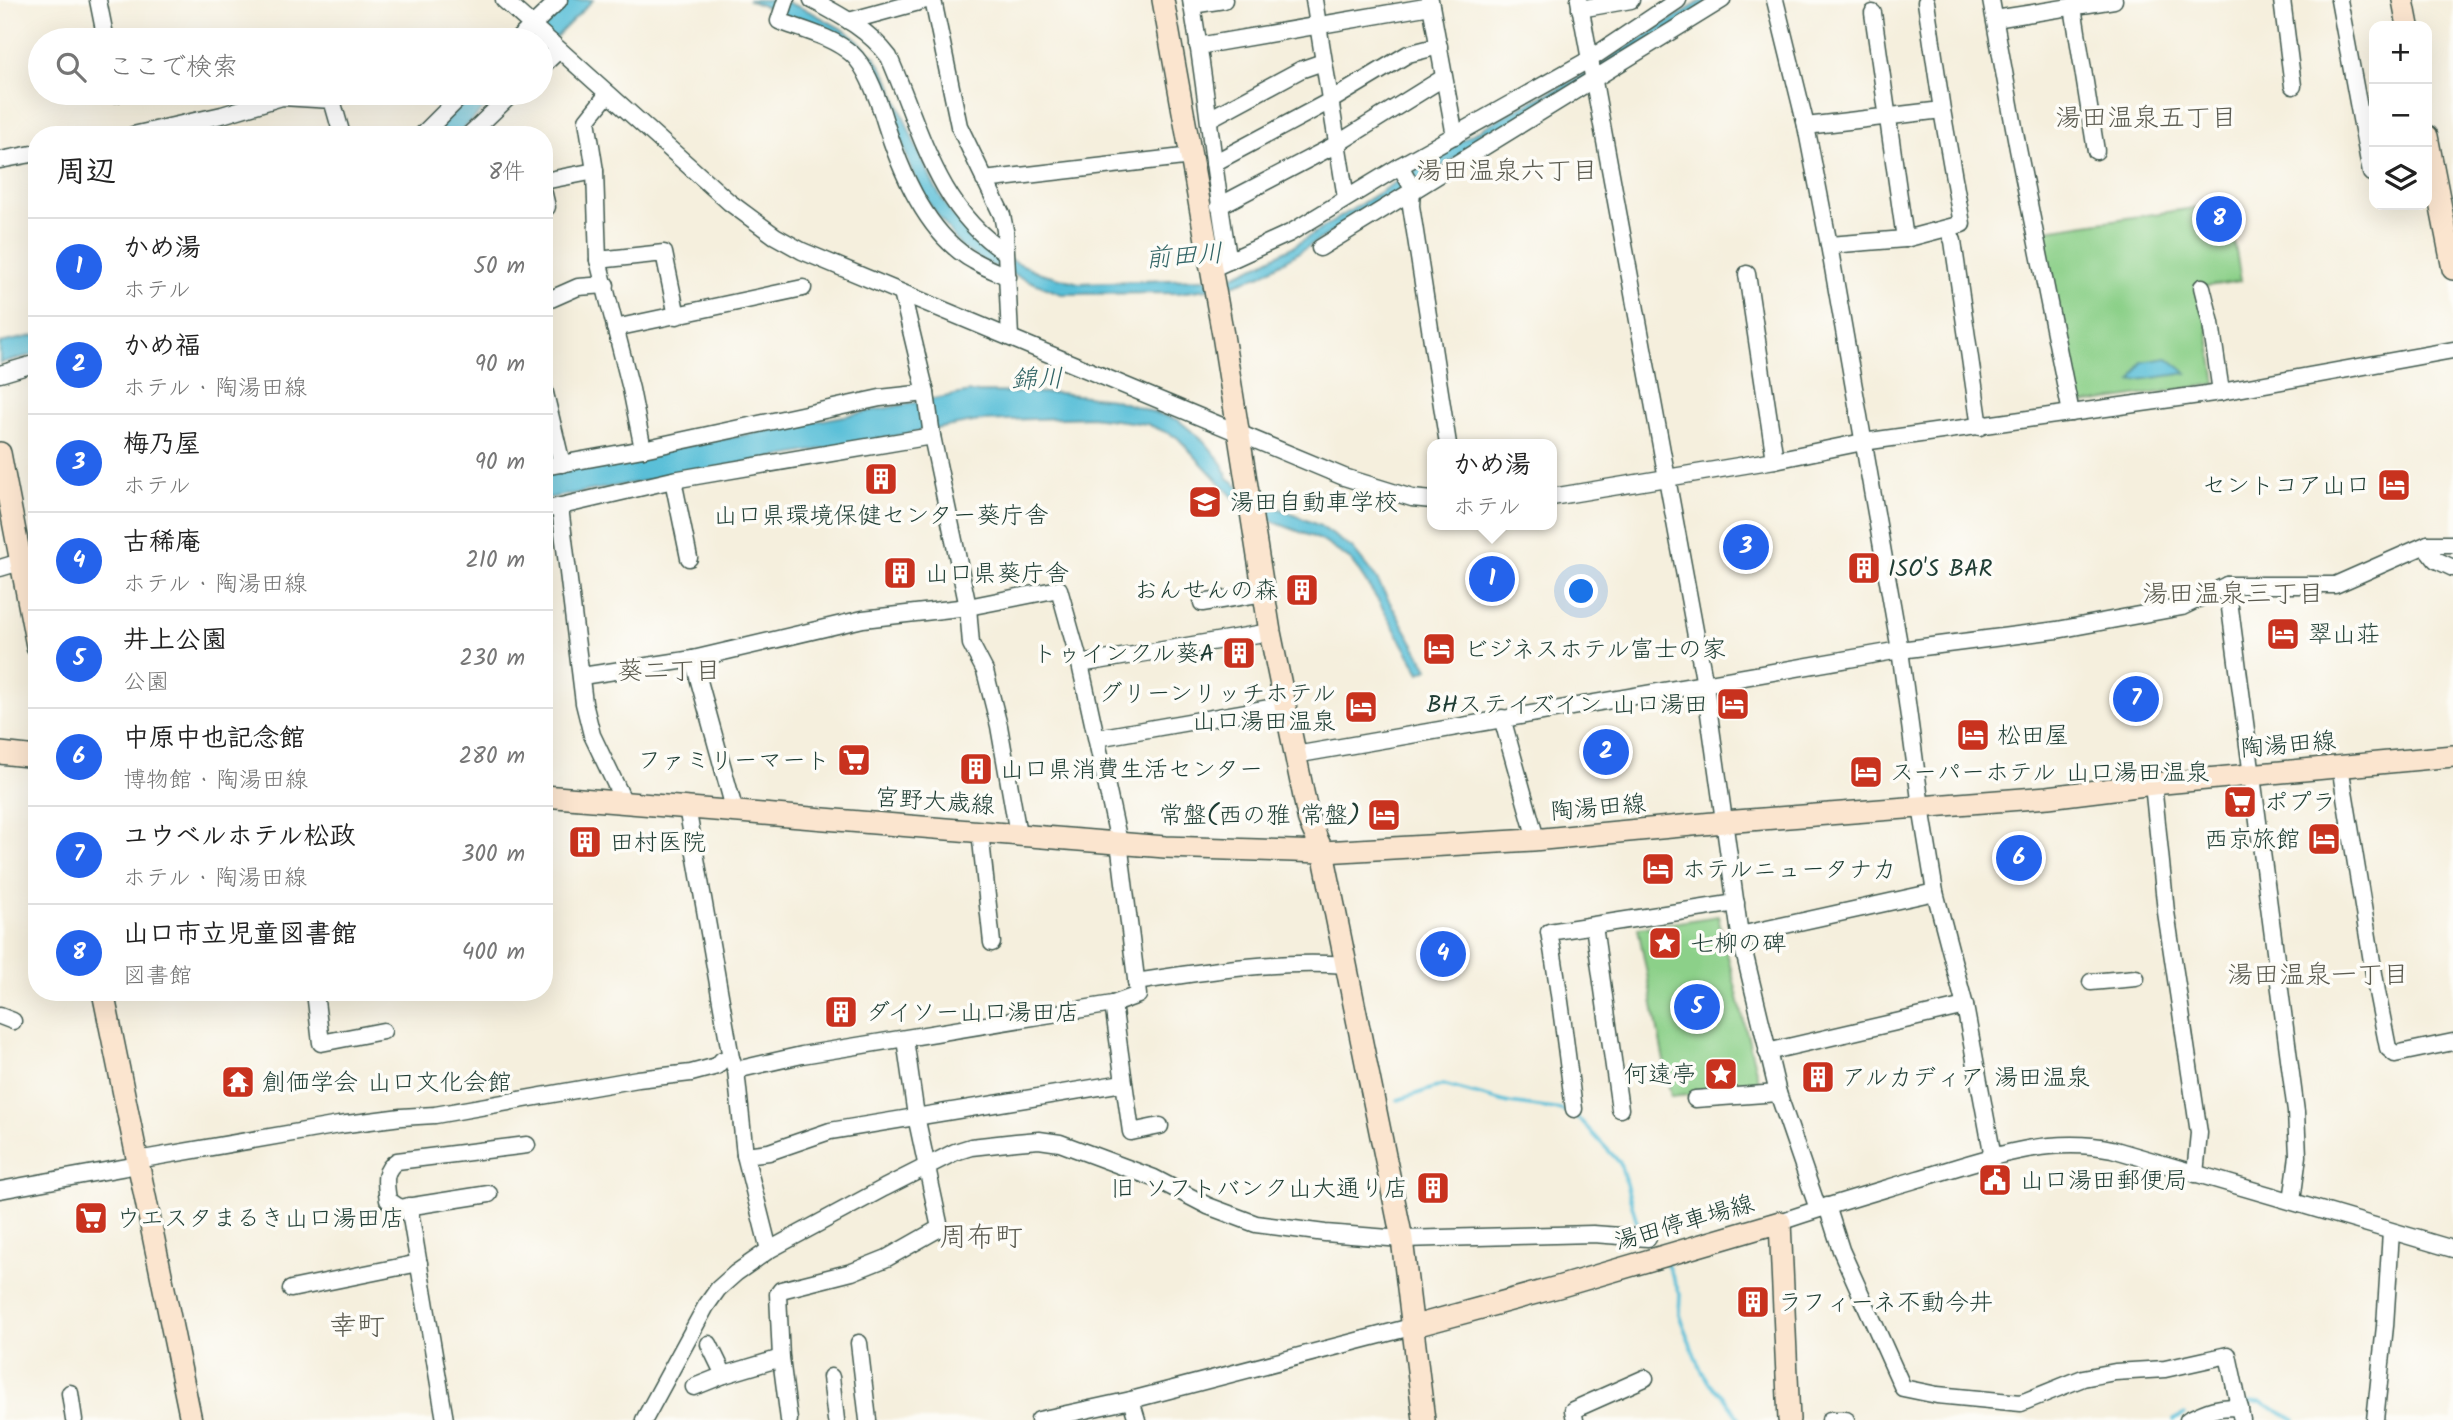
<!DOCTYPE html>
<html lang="ja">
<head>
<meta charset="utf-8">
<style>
  body { margin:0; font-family:Kalam,"Klee One",sans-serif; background:#f2f2f2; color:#222 }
  .controls { position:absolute; right:21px; top:21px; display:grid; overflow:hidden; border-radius:14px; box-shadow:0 7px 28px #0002 }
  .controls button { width:63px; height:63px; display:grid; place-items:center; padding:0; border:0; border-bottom:2px solid #e0e0e0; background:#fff; color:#222; font:35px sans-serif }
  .you { position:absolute; left:1582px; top:592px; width:24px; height:24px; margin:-18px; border:5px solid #fff; border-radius:50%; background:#1a73e8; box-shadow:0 0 0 10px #1a73e833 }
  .badge { display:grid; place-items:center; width:46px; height:46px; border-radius:50%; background:#2563eb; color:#fff; font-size:23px; font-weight:700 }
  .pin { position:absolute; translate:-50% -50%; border:4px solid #fff; box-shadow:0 2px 7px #0006 }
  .popup { position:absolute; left:1427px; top:439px; width:130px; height:91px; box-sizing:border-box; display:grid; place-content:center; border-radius:14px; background:#fff; filter:drop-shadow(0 2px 5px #0005); font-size:23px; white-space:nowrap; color:#767676 }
  .popup b { font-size:26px; color:#222 }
  .popup::after { content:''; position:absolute; left:50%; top:100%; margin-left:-14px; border:14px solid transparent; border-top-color:#fff }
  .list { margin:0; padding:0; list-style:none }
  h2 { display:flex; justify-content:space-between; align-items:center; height:91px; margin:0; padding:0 28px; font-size:30px }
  h2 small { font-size:23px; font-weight:400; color:#767676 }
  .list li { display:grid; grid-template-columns:46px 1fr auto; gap:21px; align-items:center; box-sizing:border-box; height:98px; padding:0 28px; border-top:2px solid #e0e0e0 }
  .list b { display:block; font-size:26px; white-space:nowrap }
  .list p { margin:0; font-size:23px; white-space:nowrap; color:#767676 }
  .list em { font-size:23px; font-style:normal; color:#767676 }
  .icon { flex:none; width:38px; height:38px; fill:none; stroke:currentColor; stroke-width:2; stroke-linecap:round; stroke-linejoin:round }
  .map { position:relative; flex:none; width:2453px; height:1420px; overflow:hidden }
  .search { position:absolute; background:#fff; box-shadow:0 7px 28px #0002; left:28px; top:28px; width:525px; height:77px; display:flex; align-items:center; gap:18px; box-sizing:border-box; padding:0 24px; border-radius:38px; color:#767676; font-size:26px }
  .panel { position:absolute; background:#fff; box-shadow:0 7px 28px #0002; left:28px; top:126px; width:525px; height:875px; border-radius:28px }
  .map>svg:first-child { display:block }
  .green { fill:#8cd089; stroke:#56865e; stroke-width:2 }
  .water { fill:#5abfd8; stroke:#3c7e86; stroke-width:2 }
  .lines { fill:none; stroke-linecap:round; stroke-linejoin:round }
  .stream { stroke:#5abfd8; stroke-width:3.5 }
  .street-casing { stroke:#3f584d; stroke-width:19 }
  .secondary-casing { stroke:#3f584d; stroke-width:24 }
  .street { stroke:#fff; stroke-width:16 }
  .secondary { stroke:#fbe5cf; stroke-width:21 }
  .labels { text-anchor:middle; stroke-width:7; stroke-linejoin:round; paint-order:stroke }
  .poi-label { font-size:24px; fill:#1f3d34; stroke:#fdfcf7; text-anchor:start }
  .street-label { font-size:24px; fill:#1f3d34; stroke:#fdfcf7 }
  .neighbourhood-label { font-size:26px; fill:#5c5c51; stroke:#fdfcf7 }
  .water-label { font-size:26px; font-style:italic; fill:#316465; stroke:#fdfcf7 }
  .quarter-label { font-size:28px; fill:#5c5c51; stroke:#fdfcf7 }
</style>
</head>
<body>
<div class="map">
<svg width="2453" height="1420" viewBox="0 0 2453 1420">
  <rect width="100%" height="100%" fill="#fdfcf7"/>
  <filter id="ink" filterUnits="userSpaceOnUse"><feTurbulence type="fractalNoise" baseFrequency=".0143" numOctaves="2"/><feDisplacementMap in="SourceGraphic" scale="14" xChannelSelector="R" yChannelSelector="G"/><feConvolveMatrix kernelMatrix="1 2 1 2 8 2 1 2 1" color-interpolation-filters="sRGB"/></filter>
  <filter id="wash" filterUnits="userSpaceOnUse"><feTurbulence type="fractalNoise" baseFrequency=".00686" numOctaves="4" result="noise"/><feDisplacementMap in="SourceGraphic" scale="28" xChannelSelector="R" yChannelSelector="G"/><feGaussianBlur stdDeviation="1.57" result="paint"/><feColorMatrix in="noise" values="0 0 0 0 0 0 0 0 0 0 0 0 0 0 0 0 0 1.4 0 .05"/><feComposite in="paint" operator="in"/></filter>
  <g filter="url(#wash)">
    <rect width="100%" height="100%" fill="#f5efdd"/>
    <!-- green -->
    <g class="green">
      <polygon points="2228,203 2241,281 2202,287 2216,384 2074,405 2039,231"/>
      <polygon points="1718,916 1760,1087 1671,1097 1638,928"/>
    </g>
    <!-- water -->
    <g class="water">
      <polygon points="566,0 593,0 541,52 541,40 526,40"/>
      <polygon points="748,0 781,0 811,12 851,34 875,57 889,80 914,142 935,187 951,214 986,249 1041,273 1079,283 1229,278 1262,263 1294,246 1467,137 1520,107 1573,81 1703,0 1717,0 1261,275 1229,286 1178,293 1061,294 988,264 962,248 926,199 911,169 896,126 859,54 776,11"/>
      <polygon points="473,93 500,93 457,135 431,135"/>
      <polygon points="37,335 37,354 0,363 0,343"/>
      <polygon points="2168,358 2187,373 2132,381 2142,362"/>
      <polygon points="970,392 1059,393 1112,399 1178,420 1205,442 1223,464 1228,478 1259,500 1320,526 1353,549 1376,578 1428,669 1420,673 1379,602 1352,561 1321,540 1266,519 1246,508 1234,498 1177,437 1147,424 1091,417 979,421 544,499 544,473"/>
    </g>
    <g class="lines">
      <!-- stream -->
      <g class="stream">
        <polyline points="1398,1100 1443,1085 1509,1103 1561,1110 1581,1121 1620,1163 1639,1229"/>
        <polyline points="1666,1262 1680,1294 1679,1315 1699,1366 1708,1382 1722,1395 1740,1420"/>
        <polyline points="2242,1403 2261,1402 2295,1420"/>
        <polyline points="2174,1420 2185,1414"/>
      </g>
    </g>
  </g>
  <g filter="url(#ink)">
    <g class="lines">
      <defs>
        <g id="street">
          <polyline points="98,0 106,40"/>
          <polyline points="504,0 729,202 775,236 802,251 1344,477 1412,498 1432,500"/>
          <path d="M786 0 779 21C803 30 833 37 852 54 868 68 880 105 886 125 901 172 928 236 974 261 984 267 997 272 1008 277"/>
          <path d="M812 0C842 16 869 30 889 57 920 127 937 209 1005 252"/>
          <polyline points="933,0 959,126 1002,215 1005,230 1010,337"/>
          <path d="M1191 0C1207 87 1213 175 1229 261"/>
          <polyline points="1314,0 1346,198"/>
          <polyline points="1430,0 1455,136"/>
          <polyline points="1579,0 1705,685 1740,935 1778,1093 1818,1209"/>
          <polyline points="1775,0 1806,126 1829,245 1900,650 1921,807 1935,892 1965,1006 1993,1157"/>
          <polyline points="1991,0 2018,149 2071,413"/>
          <polyline points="2282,0 2293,86"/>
          <polyline points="2339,0 2371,173"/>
          <polyline points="1192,5 1224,0"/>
          <polyline points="2073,7 2096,151"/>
          <polyline points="1580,9 1631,0"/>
          <polyline points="1873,13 1905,239"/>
          <polyline points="1995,19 2114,0"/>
          <polyline points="849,21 926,0"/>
          <polyline points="517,40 559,0"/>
          <polyline points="1198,46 1431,6"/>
          <polyline points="541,67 559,50"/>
          <polyline points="116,93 116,94"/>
          <polyline points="607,95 587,120 595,171 598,260 631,389 643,449"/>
          <polyline points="1209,119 1300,70 1323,62"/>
          <polyline points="1806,126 1942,110"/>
          <polyline points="133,135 222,115 282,97 332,100 342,135"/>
          <polyline points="422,135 464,93"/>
          <polyline points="469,135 513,93"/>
          <polyline points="0,160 37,153"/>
          <polyline points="1214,163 1330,101 1408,54 1439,46"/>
          <polyline points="1400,166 1412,187 1411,206 1448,444"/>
          <polyline points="984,180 1192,156"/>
          <polyline points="544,181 595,171"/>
          <polyline points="544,194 547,207"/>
          <polyline points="1219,206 1337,144 1443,78"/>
          <polyline points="1948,229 1953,241 1980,427"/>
          <polyline points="1829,245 1905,239 1962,224 1942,110 1926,2"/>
          <polyline points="1320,248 1722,0"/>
          <polyline points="598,260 664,253 677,316"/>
          <polyline points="1211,269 1290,233 1400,166 1590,59 1678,0"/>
          <polyline points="1747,274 1775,460"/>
          <polyline points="2202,287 2211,323 2221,392"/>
          <polyline points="902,293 926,393 932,436 968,607 971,644 985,671 999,726 1018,834"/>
          <polyline points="544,302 578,287 606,285"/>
          <polyline points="615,328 803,288"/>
          <polyline points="0,374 37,363"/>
          <polyline points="544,389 562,464"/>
          <polyline points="544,467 643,449 880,398 926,393"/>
          <polyline points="673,480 689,558"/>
          <polyline points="1552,497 1775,460 1863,442 2221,392 2453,350"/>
          <polyline points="560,507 584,703 592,735 624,802"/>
          <polyline points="544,510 673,480 932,436"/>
          <polyline points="2428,544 2428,550 2436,560 2453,568"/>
          <polyline points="0,568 37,557"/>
          <polyline points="2227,585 2296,1112 2298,1156 2292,1201"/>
          <polyline points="1202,603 1264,593"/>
          <polyline points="693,659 735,812"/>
          <polyline points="582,676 693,659 863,619 968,607 1059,589 1080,664"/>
          <polyline points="1502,718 1536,839"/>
          <polyline points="1097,738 1286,705"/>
          <polyline points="1295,755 1900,650 2057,630 2182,607 2227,585 2335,585 2428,544 2453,544"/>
          <polyline points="2340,766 2377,992 2388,1048 2395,1054 2453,1042"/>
          <polyline points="2153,784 2166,912 2199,1133 2195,1174"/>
          <polyline points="687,807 731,1058 736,1070 745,1155 769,1250"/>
          <polyline points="980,831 992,943"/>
          <polyline points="1594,926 1620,1109"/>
          <polyline points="1740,935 1935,892"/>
          <path d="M1136 982C1206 971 1276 960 1347 965"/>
          <polyline points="2091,982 2136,978"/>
          <polyline points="315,992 321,1043 383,1031"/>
          <polyline points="1113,1004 1131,1132 1160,1126"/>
          <polyline points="0,1016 13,1021"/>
          <polyline points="1767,1052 1965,1006"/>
          <polyline points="736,1070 802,1055 1113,1004 1138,995 1119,842 1080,664 1270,632"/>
          <polyline points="1695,1099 1778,1093"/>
          <path d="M1574 1109C1566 1050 1560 990 1549 932L1736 903"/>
          <polyline points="745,1155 769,1152 830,1131 1123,1083"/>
          <polyline points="137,1160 339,1125 401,1117 435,1115 638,1079 691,1073 717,1066 722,1060 731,1058"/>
          <polyline points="0,1190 138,1165"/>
          <path d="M489 1194 400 1208 388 1200C386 1184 382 1171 397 1161L527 1145"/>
          <polyline points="409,1206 445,1420"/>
          <polyline points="1827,1206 1841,1250 1903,1388 1937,1395 2021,1403 2083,1378 2115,1372 2165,1369 2228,1355 2242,1420"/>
          <path d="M1780 1222C1826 1206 1872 1193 1918 1179 1982 1160 2045 1135 2112 1149L2453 1249"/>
          <polyline points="291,1289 419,1263"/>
          <polyline points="859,1343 868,1420"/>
          <polyline points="709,1344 724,1375"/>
          <polyline points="831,1377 836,1420"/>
          <polyline points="694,1387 724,1375 781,1358"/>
          <polyline points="70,1393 74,1420"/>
          <polyline points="1131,1400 1137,1420"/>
          <polyline points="644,1420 706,1306 718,1289 736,1273 769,1250 884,1188 955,1152 971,1147 1016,1142 1039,1140 1060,1143 1154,1178 1208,1206 1256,1224 1325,1233 1402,1239 1593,1234 1648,1238"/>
          <polyline points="789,1420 781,1358 778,1294 781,1290 852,1272 887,1258 940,1228 916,1116 905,1039"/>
          <polyline points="1039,1420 1131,1400 1411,1327"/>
          <polyline points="1575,1420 1573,1410 1645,1378"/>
          <polyline points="1830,1420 1846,1420"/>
          <path d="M2188 1420C2206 1411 2220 1405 2240 1408"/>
          <polyline points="2375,1420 2385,1326 2391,1232"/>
        </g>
        <g id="secondary">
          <polyline points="1163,0 1223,335 1270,632 1309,821 1323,852 1402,1239 1424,1420"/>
          <polyline points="2403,0 2408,26"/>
          <polyline points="2427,136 2453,269"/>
          <polyline points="0,453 37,646"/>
          <polyline points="0,753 37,757"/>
          <polyline points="544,796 1165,847 1323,852 1533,840 1724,822 2048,797 2153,784 2453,756"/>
          <polyline points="103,992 191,1420"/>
          <polyline points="1411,1327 1558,1287 1780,1222 1789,1420"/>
        </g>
      </defs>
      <!-- street casing -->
      <use href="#street" class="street-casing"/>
      <!-- secondary casing -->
      <use href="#secondary" class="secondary-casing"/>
      <!-- street -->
      <use href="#street" class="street"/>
      <!-- secondary -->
      <use href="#secondary" class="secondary"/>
    </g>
  </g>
  <!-- icons -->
  <defs>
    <symbol id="building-square" viewBox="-11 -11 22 22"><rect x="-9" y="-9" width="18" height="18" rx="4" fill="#c8321e" stroke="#fdfcf7"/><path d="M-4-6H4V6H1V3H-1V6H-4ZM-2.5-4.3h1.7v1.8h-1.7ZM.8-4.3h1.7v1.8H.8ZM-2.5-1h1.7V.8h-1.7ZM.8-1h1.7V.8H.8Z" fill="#fff"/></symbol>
    <symbol id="hotel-square" viewBox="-11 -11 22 22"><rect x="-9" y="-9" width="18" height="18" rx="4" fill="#c8321e" stroke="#fdfcf7"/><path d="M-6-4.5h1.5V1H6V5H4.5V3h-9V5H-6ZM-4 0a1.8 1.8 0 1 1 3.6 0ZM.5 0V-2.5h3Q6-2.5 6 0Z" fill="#fff"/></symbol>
    <symbol id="school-square" viewBox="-11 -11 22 22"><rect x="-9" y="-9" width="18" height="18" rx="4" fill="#c8321e" stroke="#fdfcf7"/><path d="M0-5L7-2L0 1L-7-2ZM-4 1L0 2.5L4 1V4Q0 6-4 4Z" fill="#fff"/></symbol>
    <symbol id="supermarket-square" viewBox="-11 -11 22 22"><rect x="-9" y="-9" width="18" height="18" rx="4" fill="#c8321e" stroke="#fdfcf7"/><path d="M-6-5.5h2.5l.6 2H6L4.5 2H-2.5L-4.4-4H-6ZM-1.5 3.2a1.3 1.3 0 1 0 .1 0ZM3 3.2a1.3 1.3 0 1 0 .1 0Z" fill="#fff"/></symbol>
    <symbol id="sight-square" viewBox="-11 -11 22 22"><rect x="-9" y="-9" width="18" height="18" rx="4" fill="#c8321e" stroke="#fdfcf7"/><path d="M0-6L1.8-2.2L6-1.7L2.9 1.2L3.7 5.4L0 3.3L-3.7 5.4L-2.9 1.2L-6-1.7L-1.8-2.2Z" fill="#fff"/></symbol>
    <symbol id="temple-square" viewBox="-11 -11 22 22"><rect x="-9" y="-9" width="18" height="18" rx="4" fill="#c8321e" stroke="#fdfcf7"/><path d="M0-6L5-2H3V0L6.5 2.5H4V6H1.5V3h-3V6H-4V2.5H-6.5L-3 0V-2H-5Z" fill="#fff"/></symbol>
    <symbol id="civic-square" viewBox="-11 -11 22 22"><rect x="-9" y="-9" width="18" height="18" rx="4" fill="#c8321e" stroke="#fdfcf7"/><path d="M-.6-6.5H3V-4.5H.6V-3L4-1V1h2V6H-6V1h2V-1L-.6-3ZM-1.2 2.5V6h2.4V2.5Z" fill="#fff"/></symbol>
  </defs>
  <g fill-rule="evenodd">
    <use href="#building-square" x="862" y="460" width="38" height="38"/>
    <use href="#hotel-square" x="2375" y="466" width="38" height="38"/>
    <use href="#school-square" x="1186" y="483" width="38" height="38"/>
    <use href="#building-square" x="1845" y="549" width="38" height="38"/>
    <use href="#building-square" x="881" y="554" width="38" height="38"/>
    <use href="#building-square" x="1283" y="571" width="38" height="38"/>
    <use href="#hotel-square" x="2264" y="615" width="38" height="38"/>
    <use href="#hotel-square" x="1420" y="630" width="38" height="38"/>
    <use href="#building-square" x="1220" y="634" width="38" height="38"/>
    <use href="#hotel-square" x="1714" y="685" width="38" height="38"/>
    <use href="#hotel-square" x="1342" y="688" width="38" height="38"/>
    <use href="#hotel-square" x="1954" y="716" width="38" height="38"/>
    <use href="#supermarket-square" x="835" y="741" width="38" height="38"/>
    <use href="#building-square" x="957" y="750" width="38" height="38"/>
    <use href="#hotel-square" x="1847" y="753" width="38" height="38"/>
    <use href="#supermarket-square" x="2221" y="783" width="38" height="38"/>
    <use href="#hotel-square" x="1365" y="796" width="38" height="38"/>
    <use href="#hotel-square" x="2305" y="820" width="38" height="38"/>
    <use href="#building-square" x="566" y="823" width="38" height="38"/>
    <use href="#hotel-square" x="1639" y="850" width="38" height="38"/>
    <use href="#sight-square" x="1646" y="924" width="38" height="38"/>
    <use href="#building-square" x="822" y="993" width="38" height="38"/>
    <use href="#sight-square" x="1702" y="1055" width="38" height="38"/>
    <use href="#building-square" x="1799" y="1058" width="38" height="38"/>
    <use href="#temple-square" x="219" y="1063" width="38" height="38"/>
    <use href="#civic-square" x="1976" y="1161" width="38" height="38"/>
    <use href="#building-square" x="1414" y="1169" width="38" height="38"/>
    <use href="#supermarket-square" x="72" y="1199" width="38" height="38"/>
    <use href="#building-square" x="1734" y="1283" width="38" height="38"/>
  </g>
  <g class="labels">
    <!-- poi labels -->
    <g class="poi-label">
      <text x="2370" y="493" text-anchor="end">セントコア山口</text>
      <text x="1230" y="510">湯田自動車学校</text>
      <text x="881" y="523" text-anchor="middle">山口県環境保健センター葵庁舎</text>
      <text x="1888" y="576">ISO'S BAR</text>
      <text x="925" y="581">山口県葵庁舎</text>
      <text x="1278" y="598" text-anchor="end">おんせんの森</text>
      <text x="2308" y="642">翠山荘</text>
      <text x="1464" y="657">ビジネスホテル富士の家</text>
      <text x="1214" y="661" text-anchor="end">トゥインクル葵A</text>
      <text x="1336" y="701" text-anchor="end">グリーンリッチホテル<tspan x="1336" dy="28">山口湯田温泉</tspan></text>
      <text x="1708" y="712" text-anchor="end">BHステイズイン 山口湯田</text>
      <text x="1997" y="743">松田屋</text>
      <text x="830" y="768" text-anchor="end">ファミリーマート</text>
      <text x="1000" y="777">山口県消費生活センター</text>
      <text x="1890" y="780">スーパーホテル 山口湯田温泉</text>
      <text x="2264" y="810">ポプラ</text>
      <text x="1360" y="823" text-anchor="end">常盤(西の雅 常盤)</text>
      <text x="2300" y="847" text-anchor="end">西京旅館</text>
      <text x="610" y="850">田村医院</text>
      <text x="1682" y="877">ホテルニュータナカ</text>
      <text x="1690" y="951">七柳の碑</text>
      <text x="866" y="1020">ダイソー山口湯田店</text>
      <text x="1696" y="1082" text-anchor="end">何遠亭</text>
      <text x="1842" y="1085">アルカディア 湯田温泉</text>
      <text x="262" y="1090">創価学会 山口文化会館</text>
      <text x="2020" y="1188">山口湯田郵便局</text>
      <text x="1408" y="1196" text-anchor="end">旧 ソフトバンク山大通り店</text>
      <text x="116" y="1226">ウエスタまるき山口湯田店</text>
      <text x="1778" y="1310">ラフィーネ不動今井</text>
    </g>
    <!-- street labels -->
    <g class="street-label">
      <text transform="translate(2288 744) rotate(-5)" y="8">陶湯田線</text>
      <text transform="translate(935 801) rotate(4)" y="8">宮野大歳線</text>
      <text transform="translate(1598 807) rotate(-5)" y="8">陶湯田線</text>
      <text transform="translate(1684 1222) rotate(-16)" y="8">湯田停車場線</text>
    </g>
    <!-- neighbourhood labels -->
    <g class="neighbourhood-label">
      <text x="2146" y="126">湯田温泉五丁目</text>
      <text x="1507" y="179">湯田温泉六丁目</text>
      <text x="2233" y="602">湯田温泉三丁目</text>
      <text x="669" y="679">葵二丁目</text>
      <text x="2318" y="983">湯田温泉一丁目</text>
    </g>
    <!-- water labels -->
    <g class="water-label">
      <text transform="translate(1184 255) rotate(-4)" y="9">前田川</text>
      <text transform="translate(1037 378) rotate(-1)" y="9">錦川</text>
    </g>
    <!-- quarter labels -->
    <g class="quarter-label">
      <text x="981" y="1246">周布町</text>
      <text x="357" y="1335">幸町</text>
    </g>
  </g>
</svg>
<div class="controls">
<button>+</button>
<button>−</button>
<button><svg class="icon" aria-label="layers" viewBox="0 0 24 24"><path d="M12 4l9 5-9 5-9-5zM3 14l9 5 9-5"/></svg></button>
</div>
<div class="you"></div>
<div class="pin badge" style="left:1492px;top:579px">1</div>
<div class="popup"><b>かめ湯</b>ホテル</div>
<div class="pin badge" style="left:1606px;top:752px">2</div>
<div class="pin badge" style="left:1746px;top:547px">3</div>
<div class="pin badge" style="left:1443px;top:954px">4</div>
<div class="pin badge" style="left:1697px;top:1007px">5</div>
<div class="pin badge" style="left:2019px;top:858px">6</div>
<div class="pin badge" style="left:2136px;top:699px">7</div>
<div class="pin badge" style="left:2219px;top:219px">8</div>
<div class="search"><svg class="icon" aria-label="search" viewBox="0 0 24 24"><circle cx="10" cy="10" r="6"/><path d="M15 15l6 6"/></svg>ここで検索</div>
<section class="panel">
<h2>周辺<small>8件</small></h2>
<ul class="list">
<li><span class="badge">1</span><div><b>かめ湯</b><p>ホテル</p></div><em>50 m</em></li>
<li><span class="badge">2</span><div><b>かめ福</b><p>ホテル · 陶湯田線</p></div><em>90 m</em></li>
<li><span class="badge">3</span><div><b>梅乃屋</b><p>ホテル</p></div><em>90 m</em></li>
<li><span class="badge">4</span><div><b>古稀庵</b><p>ホテル · 陶湯田線</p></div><em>210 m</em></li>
<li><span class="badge">5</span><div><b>井上公園</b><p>公園</p></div><em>230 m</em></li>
<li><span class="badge">6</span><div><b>中原中也記念館</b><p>博物館 · 陶湯田線</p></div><em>280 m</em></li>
<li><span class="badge">7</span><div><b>ユウベルホテル松政</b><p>ホテル · 陶湯田線</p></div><em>300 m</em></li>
<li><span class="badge">8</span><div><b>山口市立児童図書館</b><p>図書館</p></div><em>400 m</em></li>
</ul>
</section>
</div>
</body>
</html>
